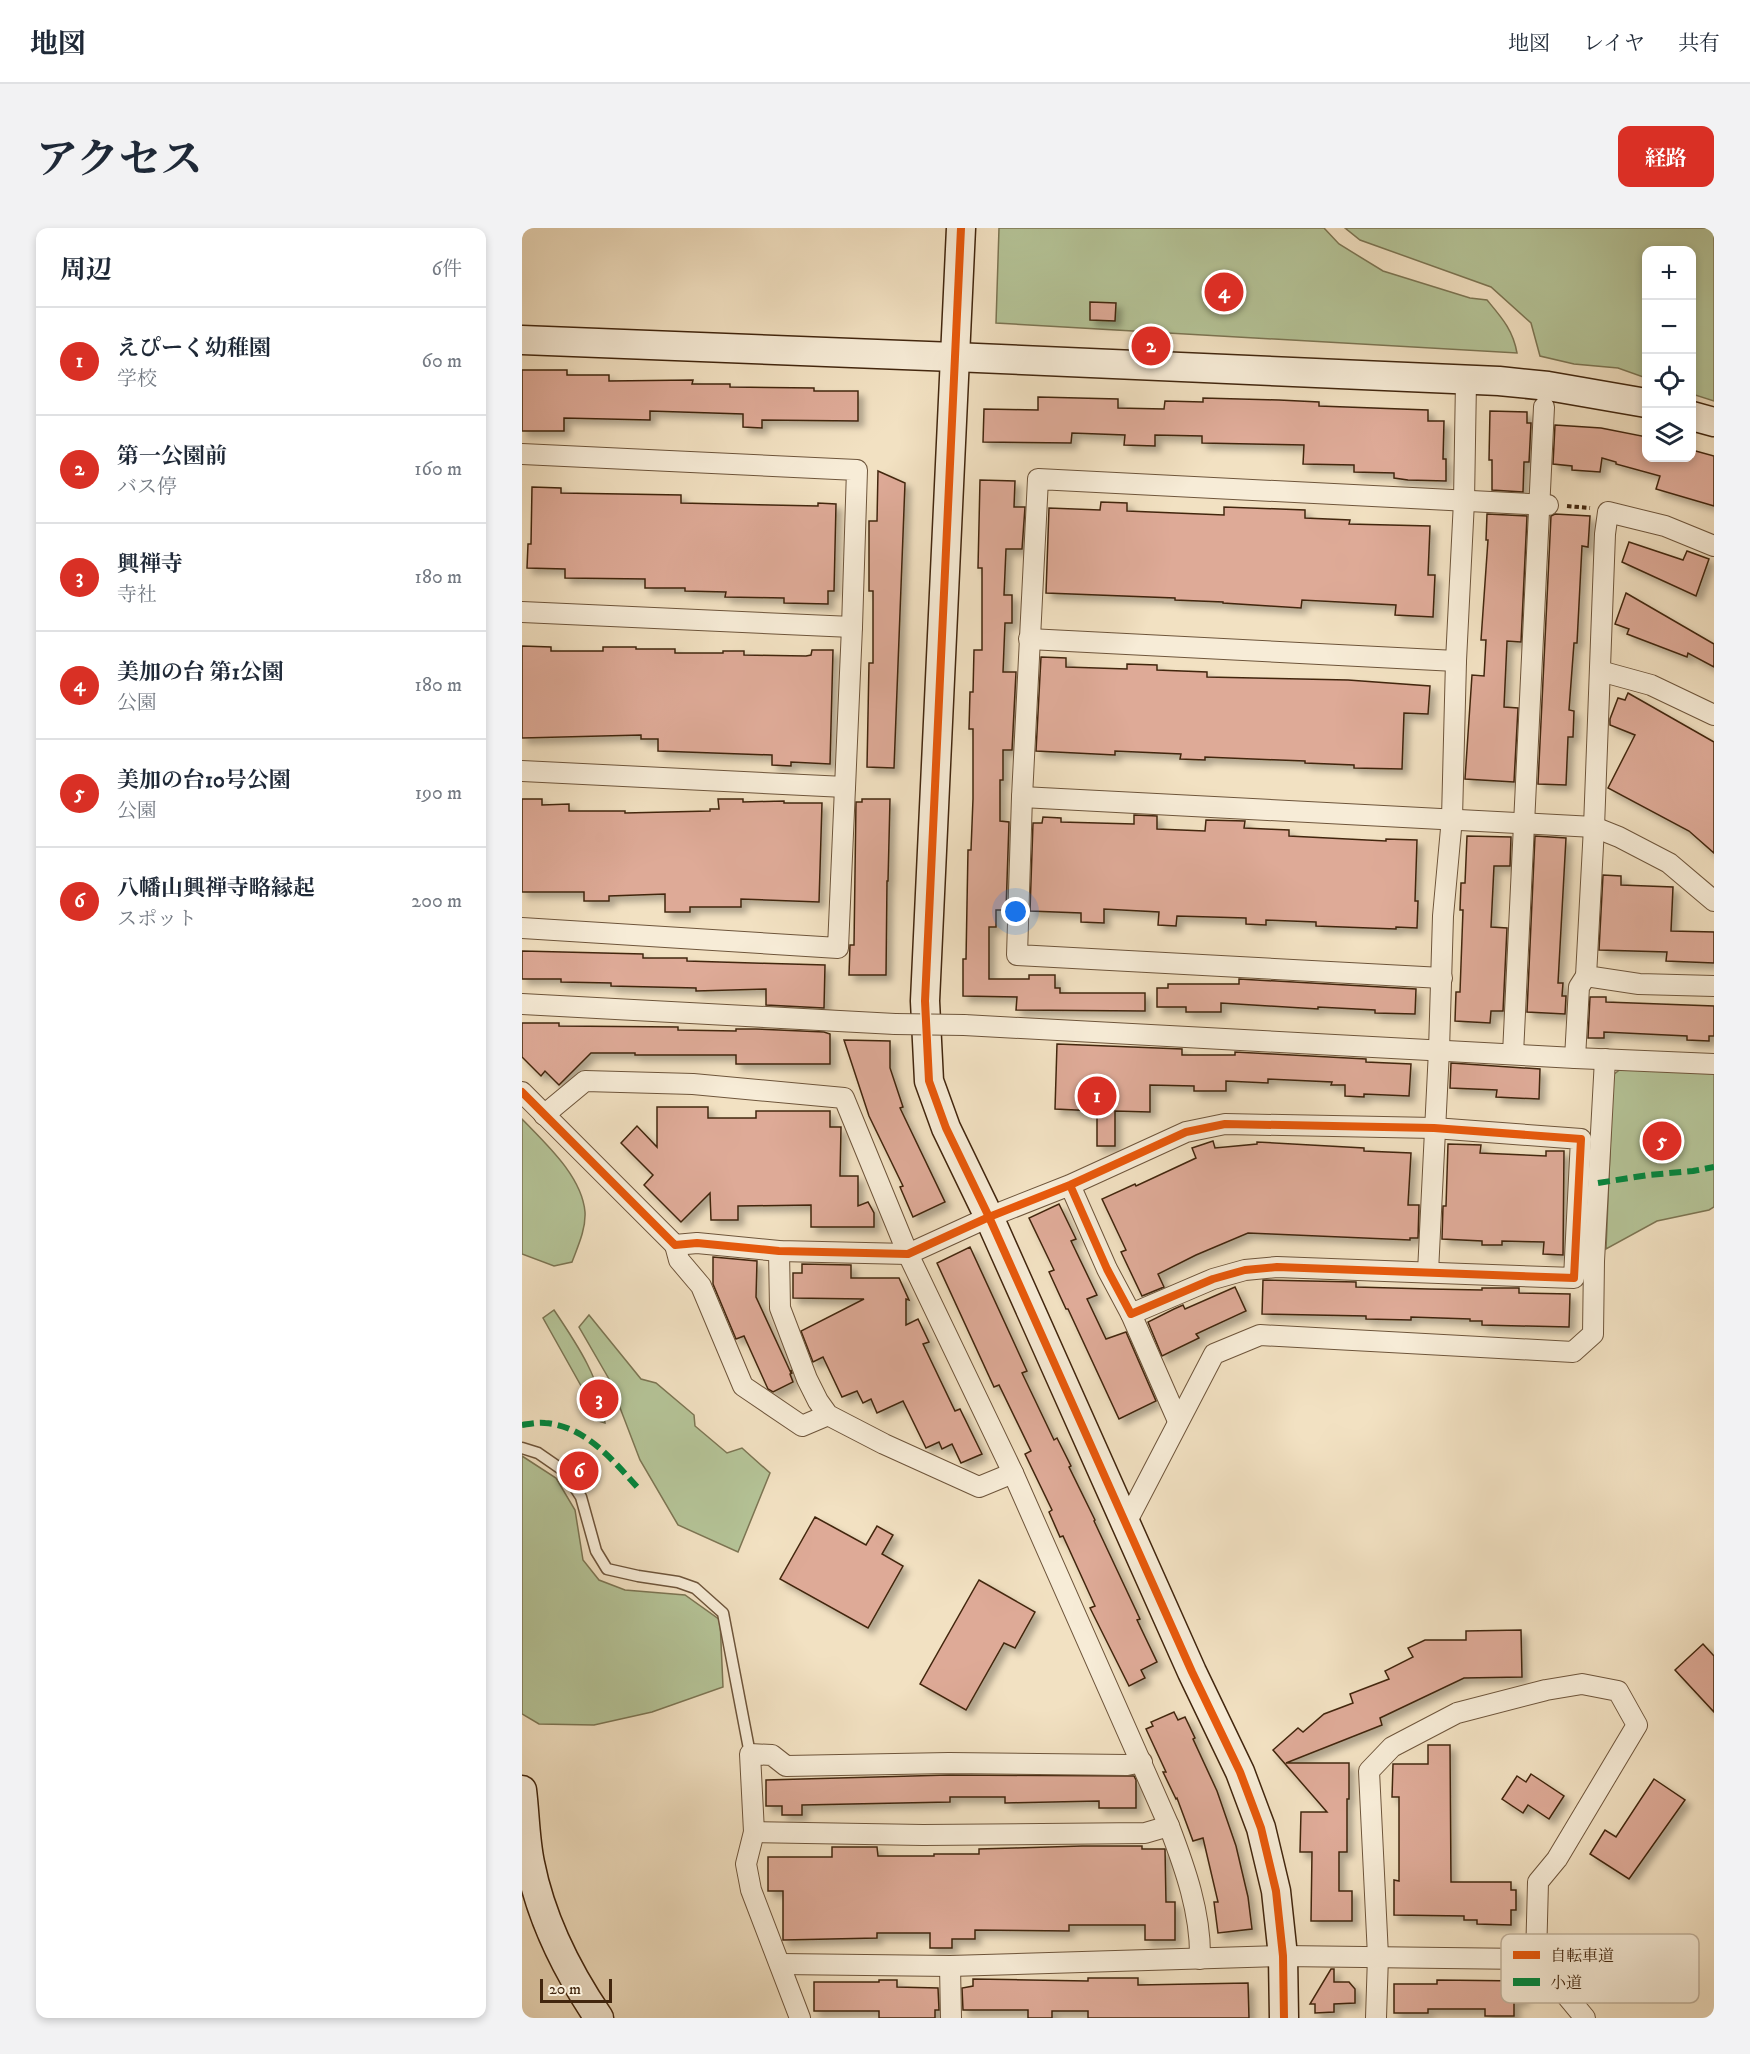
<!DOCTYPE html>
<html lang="ja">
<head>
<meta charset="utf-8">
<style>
  body { margin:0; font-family:"IM FELL DW Pica","Noto Serif JP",serif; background:#f2f2f3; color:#1f2937 }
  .controls { position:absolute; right:18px; top:18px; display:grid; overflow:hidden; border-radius:12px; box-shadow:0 3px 9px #0003 }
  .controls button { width:54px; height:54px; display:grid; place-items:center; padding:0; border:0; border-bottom:2px solid #e0e1e3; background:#fff; color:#1f2937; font:30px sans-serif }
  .scale { position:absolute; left:18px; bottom:15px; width:72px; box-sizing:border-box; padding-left:6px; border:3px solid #42260e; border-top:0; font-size:16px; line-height:21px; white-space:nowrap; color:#42260e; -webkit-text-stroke:4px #f7ecd7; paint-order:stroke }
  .you { position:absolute; left:494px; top:684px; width:21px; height:21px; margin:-15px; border:4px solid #fff; border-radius:50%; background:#1a73e8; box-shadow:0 0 0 9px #1a73e833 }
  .badge { display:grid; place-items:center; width:39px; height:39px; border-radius:50%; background:#d93025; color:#fff; font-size:20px; font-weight:700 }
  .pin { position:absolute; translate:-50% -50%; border:3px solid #fff; box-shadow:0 2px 6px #0006 }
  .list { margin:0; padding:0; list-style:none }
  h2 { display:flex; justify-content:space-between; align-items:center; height:78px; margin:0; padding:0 24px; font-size:26px }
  h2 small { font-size:20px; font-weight:400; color:#747a83 }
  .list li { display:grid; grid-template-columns:39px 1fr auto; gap:18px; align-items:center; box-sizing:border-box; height:108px; padding:0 24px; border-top:2px solid #e0e1e3 }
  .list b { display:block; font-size:22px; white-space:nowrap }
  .list p { margin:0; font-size:20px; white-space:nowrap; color:#747a83 }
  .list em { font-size:20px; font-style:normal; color:#747a83 }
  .icon { flex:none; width:33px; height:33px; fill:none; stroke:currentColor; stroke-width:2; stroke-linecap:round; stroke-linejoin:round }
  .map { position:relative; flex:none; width:1192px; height:1790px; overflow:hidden; border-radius:12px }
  header { display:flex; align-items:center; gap:36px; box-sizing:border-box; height:84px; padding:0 30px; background:#fff; border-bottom:2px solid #e0e1e3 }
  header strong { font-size:28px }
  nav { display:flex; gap:33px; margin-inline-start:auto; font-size:21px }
  .intro { display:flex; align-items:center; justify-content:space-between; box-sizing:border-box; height:144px; padding:0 36px }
  h1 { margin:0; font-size:42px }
  .button { padding:15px 27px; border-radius:12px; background:#d93025; color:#fff; font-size:21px; font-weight:700 }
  main { display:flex; gap:36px; padding:0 36px }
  aside { flex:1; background:#fff; border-radius:12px; box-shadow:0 3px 9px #0003 }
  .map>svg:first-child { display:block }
  .green { fill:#b5c498; stroke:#7c7553; stroke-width:1.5 }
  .building { fill:#deaa97; stroke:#42260e; stroke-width:1.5; filter:url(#shadow) }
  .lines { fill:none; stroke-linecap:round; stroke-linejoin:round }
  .lane-casing { stroke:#6e553b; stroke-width:13 }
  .street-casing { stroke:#6e553b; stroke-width:22 }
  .secondary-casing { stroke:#42260e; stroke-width:31 }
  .path { stroke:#42260e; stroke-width:4; stroke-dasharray:4.5 3; stroke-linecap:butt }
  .lane { stroke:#f7ecd7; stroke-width:10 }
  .street { stroke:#f7ecd7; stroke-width:20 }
  .secondary { stroke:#f7ecd7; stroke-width:28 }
  .street-bridge-casing { stroke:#6e553b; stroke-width:22; stroke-linecap:butt }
  .street-bridge { stroke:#f7ecd7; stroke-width:20 }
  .quiet { stroke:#00873e; stroke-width:6; stroke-dasharray:12 6; stroke-linecap:butt }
  .cycleway-casing { stroke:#f7ecd7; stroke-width:11 }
  .cycleway { stroke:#e8590c; stroke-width:8 }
  .key { fill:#f7ecd7; stroke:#c1b19b; stroke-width:1.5 }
  .key-label { font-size:16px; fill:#42260e }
</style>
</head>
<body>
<header>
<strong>地図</strong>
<nav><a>地図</a><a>レイヤ</a><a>共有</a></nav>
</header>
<div class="intro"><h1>アクセス</h1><a class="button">経路</a></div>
<main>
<aside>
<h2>周辺<small>6件</small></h2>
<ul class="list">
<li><span class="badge">1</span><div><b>えぴーく幼稚園</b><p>学校</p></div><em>60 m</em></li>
<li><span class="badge">2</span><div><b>第一公園前</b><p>バス停</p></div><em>160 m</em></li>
<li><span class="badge">3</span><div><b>興禅寺</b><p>寺社</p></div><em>180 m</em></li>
<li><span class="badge">4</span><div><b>美加の台 第1公園</b><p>公園</p></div><em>180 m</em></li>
<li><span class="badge">5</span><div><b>美加の台10号公園</b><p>公園</p></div><em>190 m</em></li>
<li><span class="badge">6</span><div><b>八幡山興禅寺略縁起</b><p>スポット</p></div><em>200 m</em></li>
</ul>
</aside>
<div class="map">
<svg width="1192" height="1790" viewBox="0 0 1192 1790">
  <defs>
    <filter id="shadow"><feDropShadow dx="5.5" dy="5.5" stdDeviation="3" flood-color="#0004"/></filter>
  </defs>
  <rect width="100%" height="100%" fill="#f2e1c2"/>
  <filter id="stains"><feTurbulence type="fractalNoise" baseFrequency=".00333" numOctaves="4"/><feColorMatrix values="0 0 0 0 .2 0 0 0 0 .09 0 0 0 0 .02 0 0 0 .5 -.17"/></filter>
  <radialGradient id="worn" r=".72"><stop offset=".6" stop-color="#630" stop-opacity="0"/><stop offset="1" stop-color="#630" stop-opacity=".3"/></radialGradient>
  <!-- green -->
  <g class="green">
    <path d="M477 0H802L817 16 861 43 948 70 965 72C980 90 991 102 995 125L474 95Z"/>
    <polygon points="823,0 1192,0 1192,173 1170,166 1170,22 1124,22 1124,150 1096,140 1052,136 1018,128 1009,95 969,59 838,12"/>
    <polygon points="1100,840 1192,844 1192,979 1187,982 1135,993 1084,1021 1091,847"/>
    <path d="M0 891C23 915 60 948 63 984 64 1001 56 1018 50 1034L32 1038 0 1026Z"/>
    <path d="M32 1082C55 1116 80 1153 83 1195L76 1193 72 1181 21 1090Z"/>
    <polygon points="67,1087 119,1151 134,1155 172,1187 173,1198 205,1225 220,1220 248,1245 216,1324 156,1297 118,1232 87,1151 57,1099"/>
    <polygon points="0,1228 34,1250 53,1282 61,1332 77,1352 103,1362 163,1367 198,1392 201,1459 130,1484 72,1497 17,1496 0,1486"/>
  </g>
  <!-- building -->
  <g class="building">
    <polygon points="568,74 594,75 593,93 568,92"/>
    <polygon points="0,142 45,142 45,147 87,147 87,153 171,152 170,156 208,156 208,159 292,160 292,163 336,163 336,193 240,192 240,200 221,199 221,186 128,183 128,192 42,190 42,203 0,203"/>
    <polygon points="516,169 596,171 596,180 642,181 643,173 681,174 681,170 757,172 797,174 797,178 906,182 906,193 922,193 921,231 924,231 924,253 886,252 872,250 872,245 832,244 832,237 781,236 782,217 680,215 680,208 633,207 633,218 602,217 603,207 550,205 549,215 461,214 462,181 516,182"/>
    <polygon points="968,183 1005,184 1005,195 1009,195 1007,234 1002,234 1001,264 970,262 970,232 967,232"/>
    <polygon points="1033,197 1079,200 1125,209 1125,230 1170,230 1170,222 1192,228 1192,278 1134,261 1138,248 1094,236 1094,234 1080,230 1078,244 1050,242 1050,238 1031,236"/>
    <polygon points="356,243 383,255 372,540 345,539 347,435 351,435 351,363 347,363 347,293 355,293"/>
    <polygon points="458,252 493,253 492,279 503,279 500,321 484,321 482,367 490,367 490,395 483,395 481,444 494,444 490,522 481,522 481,552 478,552 478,593 487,594 484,682 474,682 474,699 467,699 467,751 507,751 507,747 533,747 533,760 538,760 538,765 623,765 623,783 494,782 495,769 441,768 441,731 444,731 446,622 449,622 451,571 451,501 447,501 448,464 451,464 452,422 460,422 460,340 456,340"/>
    <polygon points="10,259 39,260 39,265 159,267 159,275 296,278 296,275 314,276 312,363 306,363 306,376 262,375 262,370 203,369 204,364 163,363 163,360 123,360 123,351 43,350 43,341 5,340 6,316 9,316"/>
    <polygon points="579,274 605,275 605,283 702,287 702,279 783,282 783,290 828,292 827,296 908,298 906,347 913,347 911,389 873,387 874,377 780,372 779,380 701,375 701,374 653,372 653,370 524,365 527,280 578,282"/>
    <polygon points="965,286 1005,288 999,414 985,413 982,479 996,480 992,554 943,551 950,447 962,448 964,412 959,412 966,312 964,312"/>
    <polygon points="1033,286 1068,288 1066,319 1060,318 1055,415 1052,415 1047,482 1052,483 1051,509 1046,509 1044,557 1016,556 1029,288"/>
    <polygon points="1107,314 1161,332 1165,323 1187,331 1174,368 1100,334"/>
    <polygon points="1104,365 1192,416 1192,439 1166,425 1165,429 1105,406 1107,401 1093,396"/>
    <polygon points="0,418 29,419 29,423 81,423 81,419 114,419 114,421 153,421 153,425 201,425 201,423 222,423 222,427 284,428 289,427 290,422 311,422 308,536 269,534 269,538 250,537 250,527 136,523 136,511 119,511 119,507 0,510"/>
    <polygon points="519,429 544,430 544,439 605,441 605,436 635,437 635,442 685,444 685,449 826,452 908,458 906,486 882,485 880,541 832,540 832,537 783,535 783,533 683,529 683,532 658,531 659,526 593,523 593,527 514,523"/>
    <polygon points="1106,465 1192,514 1192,625 1167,603 1086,560 1113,507 1088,497 1088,491 1096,470 1103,472"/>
    <polygon points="0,571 20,571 20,577 47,576 47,583 103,583 103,585 188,583 188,581 197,581 196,571 221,571 221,574 262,573 262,575 300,575 297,674 219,671 219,679 168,679 168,684 143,684 143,666 87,668 87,673 62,673 62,664 0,664"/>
    <polygon points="340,571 368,571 366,653 365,653 364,747 327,747 328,717 332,717 334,574 340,574"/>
    <polygon points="612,587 635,588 635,601 683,603 684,592 723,593 722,600 767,602 767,608 864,613 864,611 895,612 893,673 896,673 895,700 874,699 874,701 794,698 794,694 744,692 744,697 724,696 724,690 655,688 654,698 636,697 637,684 582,681 582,695 559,694 559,685 508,683 511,595 520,595 521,589 539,590 539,594 612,596"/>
    <polygon points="945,608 989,609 988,638 972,638 969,699 985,700 981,783 969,783 968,795 933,793 934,764 938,764 941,682 938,682 939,655 943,655"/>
    <polygon points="1013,608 1044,610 1036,755 1041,755 1040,768 1044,768 1043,786 1005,784"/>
    <polygon points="1081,647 1099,648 1099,657 1151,659 1149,703 1192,704 1192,735 1144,733 1145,724 1077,722"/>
    <polygon points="0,723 121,726 121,730 165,730 165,733 303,737 302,780 244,777 244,761 174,763 174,760 89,758 89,755 39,754 39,751 0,751"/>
    <polygon points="717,751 894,761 893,786 853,785 853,782 796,779 796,781 699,775 699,784 664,784 664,779 635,779 635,760 646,760 646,756 717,756"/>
    <polygon points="1068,769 1084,769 1084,774 1192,778 1192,808 1187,808 1187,813 1165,812 1165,808 1082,804 1082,810 1066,810"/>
    <polygon points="0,795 37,795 37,798 156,799 156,802 214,803 214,801 234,801 302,804 308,806 308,836 214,836 214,827 113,827 113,825 69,825 37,857 23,843 19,848 0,829"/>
    <polygon points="322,812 368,813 368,840 381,879 378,880 423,974 391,989 378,959 381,958 347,888"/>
    <polygon points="535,816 660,821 660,827 713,827 713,824 844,831 844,834 889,836 887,868 842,866 842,869 823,868 823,857 809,857 810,854 746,851 746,855 704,853 704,863 672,863 672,858 628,857 628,884 593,883 593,918 575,918 575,883 533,881"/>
    <polygon points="929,835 1018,841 1017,871 974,869 975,862 928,860"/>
    <polygon points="135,879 186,879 186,890 234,890 234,883 308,883 308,899 319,899 318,948 336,948 336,978 346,974 352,985 352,999 289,999 289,977 216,978 216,992 189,992 188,965 159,994 122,957 131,947 99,915 115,898 135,919"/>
    <polygon points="691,913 693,920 735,916 735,914 842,920 842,923 889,925 886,977 897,977 896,1010 888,1010 888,1012 726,1005 674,1027 636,1046 642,1059 620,1068 599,1024 604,1022 580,971 613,956 614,958 674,930 670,920"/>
    <polygon points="926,916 959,917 958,925 1024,928 1024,923 1042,923 1041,1027 1021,1026 1022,1014 980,1013 980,1017 960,1017 960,1013 920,1011 921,978 924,978"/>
    <polygon points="537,976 554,1011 549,1013 575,1067 565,1071 584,1111 604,1104 634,1173 597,1191 546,1081 544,1081 527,1044 532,1042 507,990"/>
    <polygon points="448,1019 505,1143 500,1145 532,1212 535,1210 549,1238 547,1239 573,1292 572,1293 618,1391 615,1392 635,1434 619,1442 623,1450 607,1458 568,1380 573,1378 541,1308 538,1309 527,1284 530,1282 503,1226 509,1223 477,1157 472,1159 415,1035"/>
    <polygon points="191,1029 235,1033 234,1069 269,1145 269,1142 270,1145 268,1146 271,1154 251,1164 246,1161 222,1108 214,1111 191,1056"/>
    <polygon points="280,1036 329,1037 329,1050 377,1050 387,1072 384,1071 384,1097 396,1091 407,1114 401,1116 433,1183 438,1181 460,1226 439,1235 430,1216 420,1221 417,1214 404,1220 381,1173 355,1185 349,1171 341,1175 335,1163 320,1169 301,1129 291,1134 279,1103 342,1071 271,1070 271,1045 280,1045"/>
    <polygon points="741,1052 834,1054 834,1059 907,1061 960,1062 960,1060 997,1060 997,1065 1048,1066 1047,1099 960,1097 960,1093 948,1093 948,1091 889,1089 889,1092 844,1091 844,1088 740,1086"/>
    <polygon points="713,1059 724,1083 674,1106 677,1110 640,1128 626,1094 652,1081 661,1077 663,1081"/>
    <polygon points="293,1289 344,1317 355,1298 371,1307 360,1326 381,1338 346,1400 258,1351"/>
    <polygon points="457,1352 513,1384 493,1420 482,1415 444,1482 398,1456"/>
    <polygon points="999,1402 1000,1449 942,1450 858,1490 860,1497 764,1535 827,1535 827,1571 825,1571 825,1624 817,1624 817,1663 830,1663 830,1693 789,1693 790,1624 778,1624 779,1584 805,1584 751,1522 776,1500 781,1504 802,1486 831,1475 828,1466 867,1451 863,1443 891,1429 886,1420 903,1412 944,1412 944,1403"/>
    <polygon points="1181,1416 1192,1428 1192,1484 1153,1442"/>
    <polygon points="652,1484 656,1492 663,1489 673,1510 671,1511 695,1563 714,1618 726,1669 730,1701 696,1705 692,1674 696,1674 681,1610 671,1613 655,1570 654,1571 641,1544 644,1544 624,1501 631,1498 629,1494"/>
    <polygon points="906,1517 928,1517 929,1654 989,1654 989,1662 994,1662 994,1682 989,1682 989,1697 955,1696 955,1692 942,1692 942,1688 872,1687 872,1652 877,1653 877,1569 870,1569 871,1536 906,1536"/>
    <polygon points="1009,1546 1042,1568 1027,1591 1006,1577 1001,1585 980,1571 995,1548 1004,1554"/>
    <polygon points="427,1547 612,1548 614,1552 614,1580 577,1580 577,1573 483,1575 483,1569 428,1569 428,1574 280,1577 280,1587 260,1587 260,1578 244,1578 244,1552"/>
    <polygon points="1132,1551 1163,1572 1107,1651 1068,1626 1083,1602 1094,1609"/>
    <polygon points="560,1618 620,1618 620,1621 643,1621 644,1674 653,1674 653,1712 623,1712 623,1697 547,1697 547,1703 453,1702 453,1711 430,1711 430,1720 408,1720 408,1705 355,1705 355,1710 261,1712 261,1663 246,1663 246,1629 310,1629 310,1619 355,1619 356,1628 412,1628 412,1626 457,1626 457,1621"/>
    <polygon points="809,1741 812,1741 812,1754 827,1754 833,1761 833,1775 812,1776 812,1784 793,1785 793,1776 788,1776"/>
    <polygon points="566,1750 616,1750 616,1757 726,1755 727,1790 566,1790 566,1783 530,1783 530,1790 506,1790 506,1782 441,1782 440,1760 451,1758 451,1751 566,1753"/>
    <polygon points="357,1752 375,1752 375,1759 416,1760 417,1782 413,1782 413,1790 357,1790 357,1783 292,1783 292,1754 357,1754"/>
    <polygon points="915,1752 1001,1753 1001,1772 992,1772 992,1788 963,1788 963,1781 906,1781 906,1785 872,1785 872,1756 915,1756"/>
  </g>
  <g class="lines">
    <defs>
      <polyline id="lane" points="0,1220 16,1225 42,1243 59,1269 74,1323 85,1341 116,1348 156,1354 173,1360 201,1385 228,1526"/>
      <g id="street">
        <polyline points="0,226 335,242 330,399 316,720 0,700"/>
        <polyline points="1192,318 1143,298 1086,284 1083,306 1072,599 1064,748 1117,756 1192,758"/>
        <polyline points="0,384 330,399"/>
        <polyline points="507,411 934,433"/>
        <polyline points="1078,443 1129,457 1192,487"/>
        <polyline points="0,543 323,559"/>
        <polyline points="500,569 1072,599 1097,609 1147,635 1192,673"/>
        <polyline points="1064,748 1057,759 1053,830 1192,836"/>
        <polyline points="920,750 495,727 500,569 516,251 1026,277"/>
        <polyline points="0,776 373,796"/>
        <polyline points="442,797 1053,830"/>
        <polyline points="991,826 1022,179"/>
        <polyline points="0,864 153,1017 175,1015 257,1023 386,1026 467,989 548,957 664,904 703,896 912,900 1059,911 1052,1050 755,1039 723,1042 691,1051 609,1086 585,1041 548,957"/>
        <path d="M22 887 63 853 171 856 322 870 386 1026 491 1245 647 1598C663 1640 679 1685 678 1731"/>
        <polyline points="153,1017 157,1032 179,1058 221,1158 280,1198 306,1187"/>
        <polyline points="257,1023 258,1080 285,1151 296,1173 306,1187 362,1216 457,1259 491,1245"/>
        <polyline points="906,1044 917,822 921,688 930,590 934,433 942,273 944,153"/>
        <polyline points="609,1086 656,1193"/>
        <polyline points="604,1295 692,1126 738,1107 1051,1124 1071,1106 1072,1033 1083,831"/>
        <polyline points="232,1604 401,1607 623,1605 647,1598"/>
        <polyline points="258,1736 428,1738 761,1728 1014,1731"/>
        <polyline points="428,1738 429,1790"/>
        <polyline points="278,1790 229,1662 224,1636 232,1604 228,1526 250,1527 264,1538 427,1535 605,1537 620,1534"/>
        <polyline points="854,1790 856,1728 847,1543 870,1519 935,1485 1024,1462 1060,1456 1096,1463 1115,1497 1035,1631 1016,1654 1014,1731 1063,1790"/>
      </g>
      <g id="secondary">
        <polyline points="439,0 403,773 407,853 424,900 467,989 670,1444 718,1544 739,1600 754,1663 761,1728 762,1790"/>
        <polyline points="0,112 432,129 977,153 1026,158 1124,175"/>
        <polyline points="1170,188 1192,194"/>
        <path d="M0 1562C3 1586 3 1611 8 1635 19 1691 45 1743 77 1790"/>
      </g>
    </defs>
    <!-- lane casing -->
    <use href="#lane" class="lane-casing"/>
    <!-- street casing -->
    <use href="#street" class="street-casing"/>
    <!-- secondary casing -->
    <use href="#secondary" class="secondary-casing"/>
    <!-- path -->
    <polyline class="path" points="1045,278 1068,280"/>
    <!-- lane -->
    <use href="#lane" class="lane"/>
    <!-- street -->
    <use href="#street" class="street"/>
    <!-- secondary -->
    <use href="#secondary" class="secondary"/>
    <defs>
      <polyline id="street-bridge" points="373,796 442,797"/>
    </defs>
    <!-- street-bridge casing -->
    <use href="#street-bridge" class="street-bridge-casing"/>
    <!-- street-bridge -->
    <use href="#street-bridge" class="street-bridge"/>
    <!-- quiet -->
    <g class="quiet">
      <polyline points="1076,955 1126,947 1171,943 1192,939"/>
      <path d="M0 1197C7 1196 16 1194 23 1195 63 1198 91 1232 116 1260"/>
    </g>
    <defs>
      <g id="cycleway">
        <polyline points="439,0 403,773 407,853 424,900 467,989 670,1444 718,1544 739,1600 754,1663 761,1728 762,1790"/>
        <polyline points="0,864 153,1017 175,1015 257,1023 386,1026 467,989 548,957 664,904 703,896 912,900 1059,911 1052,1050 755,1039 723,1042 691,1051 609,1086 585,1041 548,957"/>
      </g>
    </defs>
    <!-- cycleway casing -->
    <use href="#cycleway" class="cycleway-casing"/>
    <!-- cycleway -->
    <use href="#cycleway" class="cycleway"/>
  </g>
  <!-- legend -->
  <rect x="979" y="1706" width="198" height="69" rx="9" class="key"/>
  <rect x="991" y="1723" width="27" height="8" fill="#e8590c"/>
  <rect x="991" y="1750" width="27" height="8" fill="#00873e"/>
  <g class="key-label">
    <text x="1028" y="1733">自転車道</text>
    <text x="1028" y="1760">小道</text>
  </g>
  <rect width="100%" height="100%" filter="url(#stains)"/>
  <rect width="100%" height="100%" fill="url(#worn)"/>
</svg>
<div class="controls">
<button>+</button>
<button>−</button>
<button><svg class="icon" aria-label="locate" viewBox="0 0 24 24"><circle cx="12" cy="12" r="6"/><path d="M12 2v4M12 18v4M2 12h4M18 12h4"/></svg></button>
<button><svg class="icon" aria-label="layers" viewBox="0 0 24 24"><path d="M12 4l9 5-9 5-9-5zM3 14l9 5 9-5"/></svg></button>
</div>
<div class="scale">20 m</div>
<div class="you"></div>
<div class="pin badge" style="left:575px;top:868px">1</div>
<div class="pin badge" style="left:629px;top:118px">2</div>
<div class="pin badge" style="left:77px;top:1171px">3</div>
<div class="pin badge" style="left:702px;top:64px">4</div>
<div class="pin badge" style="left:1140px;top:913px">5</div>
<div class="pin badge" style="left:57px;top:1243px">6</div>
</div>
</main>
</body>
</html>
